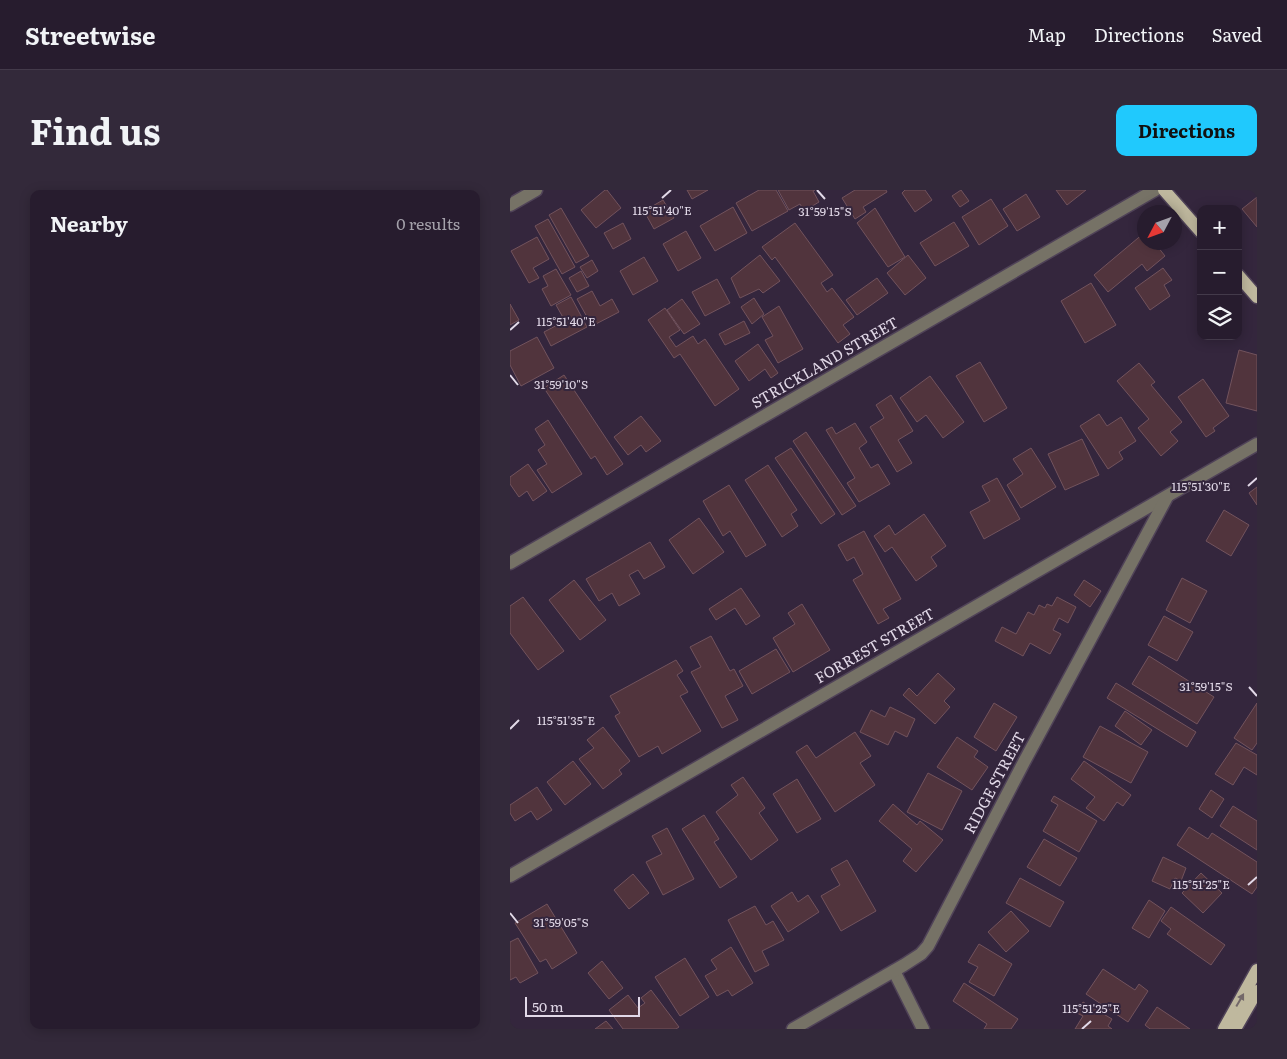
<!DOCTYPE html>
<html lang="en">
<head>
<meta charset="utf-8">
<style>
  body { margin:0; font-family:Literata,serif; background:#33293a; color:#f1f3f6 }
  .controls { position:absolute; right:15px; top:15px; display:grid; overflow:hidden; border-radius:10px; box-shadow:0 2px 12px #0003 }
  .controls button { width:45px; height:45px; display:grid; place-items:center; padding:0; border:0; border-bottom:1px solid #433a4a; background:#271c2e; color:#f1f3f6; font:25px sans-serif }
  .compass { position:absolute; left:627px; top:15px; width:45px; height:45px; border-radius:50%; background:#271c2e; box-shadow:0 2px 12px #0003; rotate:229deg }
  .scale { position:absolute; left:15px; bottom:12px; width:115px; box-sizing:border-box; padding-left:5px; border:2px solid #e2d9e8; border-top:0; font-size:14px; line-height:18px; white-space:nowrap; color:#e2d9e8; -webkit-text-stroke:4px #34263d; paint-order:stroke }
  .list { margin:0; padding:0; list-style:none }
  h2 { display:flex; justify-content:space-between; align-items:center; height:65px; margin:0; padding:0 20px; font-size:21px }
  h2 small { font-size:16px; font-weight:400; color:#a4a1aa }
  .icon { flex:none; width:28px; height:28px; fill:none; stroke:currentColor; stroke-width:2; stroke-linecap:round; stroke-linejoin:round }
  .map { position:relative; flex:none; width:747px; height:839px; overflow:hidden; border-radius:10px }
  header { display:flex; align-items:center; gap:30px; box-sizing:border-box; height:70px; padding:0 25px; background:#271c2e; border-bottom:1px solid #433a4a }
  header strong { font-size:24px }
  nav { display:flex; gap:28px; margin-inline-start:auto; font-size:18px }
  .intro { display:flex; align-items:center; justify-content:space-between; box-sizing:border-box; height:120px; padding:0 30px }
  h1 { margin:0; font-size:35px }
  .button { padding:12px 22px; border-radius:10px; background:#20c9fd; color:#111; font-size:18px; font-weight:700 }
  main { display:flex; gap:30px; padding:0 30px }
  aside { flex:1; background:#271c2e; border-radius:10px; box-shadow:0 2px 12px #0003 }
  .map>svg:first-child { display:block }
  .building { fill:#51343d; stroke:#72535d }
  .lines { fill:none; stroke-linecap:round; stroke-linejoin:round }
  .minor-casing { stroke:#504358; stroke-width:15 }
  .major-casing { stroke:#504358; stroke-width:15 }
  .minor { stroke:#767266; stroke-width:12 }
  .major { stroke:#bfb89e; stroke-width:12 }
  .oneway { fill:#736869 }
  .ticks { fill:none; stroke:#e2d9e8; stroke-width:2 }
  .labels { text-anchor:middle; stroke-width:4; stroke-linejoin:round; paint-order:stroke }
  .street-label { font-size:15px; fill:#e2d9e8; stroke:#34263d }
  .ticks-label { font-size:12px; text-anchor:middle; fill:#e2d9e8; stroke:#34263d; stroke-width:4; stroke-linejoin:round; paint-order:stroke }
</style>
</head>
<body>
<header>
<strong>Streetwise</strong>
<nav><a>Map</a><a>Directions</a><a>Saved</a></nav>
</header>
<div class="intro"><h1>Find us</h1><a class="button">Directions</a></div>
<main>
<aside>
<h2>Nearby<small>0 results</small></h2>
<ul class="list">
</ul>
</aside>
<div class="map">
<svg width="747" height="839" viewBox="0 0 747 839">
  <rect width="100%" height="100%" fill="#34263d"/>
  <!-- building -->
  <g class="building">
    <polygon points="95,0 97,0 111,18 86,38 71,20"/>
    <polygon points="177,0 198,0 182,9"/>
    <polygon points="249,0 266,0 278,21 242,41 226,13"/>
    <polygon points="268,0 305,0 303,1 309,12 294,21 290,14 279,20"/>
    <polygon points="345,0 376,0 377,2 353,17 356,22 345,29 332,8"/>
    <polygon points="395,0 415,0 422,10 405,22 392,3"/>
    <polygon points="451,0 459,11 450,17 442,6"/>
    <polygon points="546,0 576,0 557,15"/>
    <polygon points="516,4 530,27 507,41 493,19"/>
    <polygon points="747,7 747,37 732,19"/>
    <polygon points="481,9 498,36 469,55 452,27"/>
    <polygon points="153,10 164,28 144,39 134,21"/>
    <polygon points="223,17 237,43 205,61 190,36"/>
    <polygon points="51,18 79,66 66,73 39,25"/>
    <polygon points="365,18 395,67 378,77 347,33"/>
    <polygon points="38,29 65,77 52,84 25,36"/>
    <polygon points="444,32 459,56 425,76 410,53"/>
    <polygon points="113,33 121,49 103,59 94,43"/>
    <polygon points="285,33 323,85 311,93 317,102 322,98 344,127 333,135 340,144 328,153 265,67 262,70 252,57"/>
    <polygon points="176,41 191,68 168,81 153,54"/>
    <polygon points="634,43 634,52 644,52 655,66 637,81 632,74 598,102 584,85"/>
    <polygon points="27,47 39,69 23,78 29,88 19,93 1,61"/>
    <polygon points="250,65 270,91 253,103 249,99 230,108 221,88"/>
    <polygon points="398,65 416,88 395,105 377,83"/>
    <polygon points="134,67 148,91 123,105 110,81"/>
    <polygon points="82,70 88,81 77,88 70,77"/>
    <polygon points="653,78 662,90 654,95 660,106 640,120 625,98"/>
    <polygon points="46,79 61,105 41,116 32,99 38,96 33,86"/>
    <polygon points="71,81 79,96 67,102 59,88"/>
    <polygon points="367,88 378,103 347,125 336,110"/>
    <polygon points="207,89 220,113 195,126 182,102"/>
    <polygon points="581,93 606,135 575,153 551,111"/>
    <polygon points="82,101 90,116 102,109 109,122 82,136 67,109"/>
    <polygon points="61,107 77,137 41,156 34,142 55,131 46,115"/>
    <polygon points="244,108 254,124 242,134 231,117"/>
    <polygon points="172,109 190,134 174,144 157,120"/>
    <polygon points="0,114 9,130 0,135"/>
    <polygon points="269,116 293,159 268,173 255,150 263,146 252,127"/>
    <polygon points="155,118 170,140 159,147 166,157 183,146 188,154 195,149 229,199 205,216 170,164 164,168 138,130"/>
    <polygon points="234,131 240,143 215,155 209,144"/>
    <polygon points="27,147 44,178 11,196 0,175 0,161"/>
    <polygon points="248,154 268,183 261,188 255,179 239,191 225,171"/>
    <polygon points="729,160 747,165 747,221 716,213"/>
    <polygon points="470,172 497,218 474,232 446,186"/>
    <polygon points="629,173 645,192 641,195 672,232 660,242 668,251 651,266 628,238 639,229 607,191"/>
    <polygon points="54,185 113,274 97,285 85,266 81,269 34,198"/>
    <polygon points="420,186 454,232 433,248 416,225 407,232 390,208"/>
    <polygon points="693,189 719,226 703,238 705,241 696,247 668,207"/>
    <polygon points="381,205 403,241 388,250 402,273 387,282 360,237 374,228 366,215"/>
    <polygon points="589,224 597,236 611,227 626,251 609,262 613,269 598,279 570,236"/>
    <polygon points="131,226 151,251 136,262 131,255 118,265 104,247"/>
    <polygon points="38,230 72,284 42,303 27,280 37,274 28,260 35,255 25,239"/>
    <polygon points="345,233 357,252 349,258 361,278 368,274 380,294 349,312 337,293 345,288 316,240 322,237 326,244"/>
    <polygon points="296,242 346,316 332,325 283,251"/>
    <polygon points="572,249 589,285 555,300 538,264"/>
    <polygon points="281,258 325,324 311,334 265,268"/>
    <polygon points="521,258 546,297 511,318 497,295 513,284 503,269"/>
    <polygon points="18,274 37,301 23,311 17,301 9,307 0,294 0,287"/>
    <polygon points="258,275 287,320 281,324 288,336 272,347 235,290"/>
    <polygon points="487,288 510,329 474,349 460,322 480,311 472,296"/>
    <polygon points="219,295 256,355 236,367 220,341 213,346 193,311"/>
    <polygon points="747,297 747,315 739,303"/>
    <polygon points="714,320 739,335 721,366 696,351"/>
    <polygon points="414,324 436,356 421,367 427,376 406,391 382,357 375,362 364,346 379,335 385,345"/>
    <polygon points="189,328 214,362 183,384 159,350"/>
    <polygon points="354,341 391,409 373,419 379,428 368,434 343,390 353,384 344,367 337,371 328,355"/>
    <polygon points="140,352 155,377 134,389 128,380 119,385 130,404 109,416 102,403 89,411 76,389"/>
    <polygon points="672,388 697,401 680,433 656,420"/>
    <polygon points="64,390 96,430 70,450 39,410"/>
    <polygon points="574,390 591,401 580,417 564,405"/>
    <polygon points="231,398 250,426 236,435 225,418 206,430 199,419"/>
    <polygon points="13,407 54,461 28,480 0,443 0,416"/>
    <polygon points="547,407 566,417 558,433 549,428 543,440 551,444 540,464 520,453 513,466 485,451 492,437 506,444 518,422 524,425 529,415 535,418 537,414 542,416"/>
    <polygon points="292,414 320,460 283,482 263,448 285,434 278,423"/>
    <polygon points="654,426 683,442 667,471 638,455"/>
    <polygon points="201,446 220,481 224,479 233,496 215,506 228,530 212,538 181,482 191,477 180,457"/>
    <polygon points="266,459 280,482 242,504 229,481"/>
    <polygon points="639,466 704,507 687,534 622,494"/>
    <polygon points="166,470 173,481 167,485 178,502 170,506 191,541 152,564 148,556 129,567 105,526 110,523 100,506"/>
    <polygon points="428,483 445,499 434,511 440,517 425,534 393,505 399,498 407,506"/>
    <polygon points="606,493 686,542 677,557 597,508"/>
    <polygon points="484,513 507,527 486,561 464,547"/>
    <polygon points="747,513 747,553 742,560 724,548"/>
    <polygon points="380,517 405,529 397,547 385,541 378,555 350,542 361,520 375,527"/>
    <polygon points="615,521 642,540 631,555 605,536"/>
    <polygon points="590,536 638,562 621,593 573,567"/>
    <polygon points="93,537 120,571 109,580 112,584 93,599 69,569 84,558 77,550"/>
    <polygon points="345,542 361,566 350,573 365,595 325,622 286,562 297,555 306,568"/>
    <polygon points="447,547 468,561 464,567 478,577 462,600 427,577"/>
    <polygon points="726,553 747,565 747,585 734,577 723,595 705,584"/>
    <polygon points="63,571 81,594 55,615 37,592"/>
    <polygon points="574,571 621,605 613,616 607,612 594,631 576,618 585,607 561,589"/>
    <polygon points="418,583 452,601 432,640 397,622"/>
    <polygon points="233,587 255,618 249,623 268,650 241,670 206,622 228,605 221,595"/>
    <polygon points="287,589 311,629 287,643 263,604"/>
    <polygon points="27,597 42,620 27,630 21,621 5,631 0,623 0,615"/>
    <polygon points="701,600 714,609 702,628 689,619"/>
    <polygon points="544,606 587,631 569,662 533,641 548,615 541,611"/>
    <polygon points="383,614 407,635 410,631 433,650 406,682 393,671 402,659 369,631"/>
    <polygon points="723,616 747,631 747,660 710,636"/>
    <polygon points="194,625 209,649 204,652 227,687 210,698 172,639"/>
    <polygon points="679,637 698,649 702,643 747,672 747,697 742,704 667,655"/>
    <polygon points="157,638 184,689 153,705 136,672 152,664 142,646"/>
    <polygon points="534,649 567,668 550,696 517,677"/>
    <polygon points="653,667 676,678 671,691 665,688 660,699 642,691"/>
    <polygon points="337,670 366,721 331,741 311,706 330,695 321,679"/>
    <polygon points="691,683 712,703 693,723 672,703"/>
    <polygon points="123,684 139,703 119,719 104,700"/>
    <polygon points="510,688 554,712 540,737 496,713"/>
    <polygon points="282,702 288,712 298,705 309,722 278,742 261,716"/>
    <polygon points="639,710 655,721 639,748 622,738"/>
    <polygon points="37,714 67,763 42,779 36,769 30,772 5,733"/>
    <polygon points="245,716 256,735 263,731 274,750 252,761 259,775 245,782 218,730"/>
    <polygon points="661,717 715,755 701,775 657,744 661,739 651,731"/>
    <polygon points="501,721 519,741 496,762 478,742"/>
    <polygon points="8,748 28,783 10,793 6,787 0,790 0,752"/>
    <polygon points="469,754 502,774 484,806 459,792 468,777 458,772"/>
    <polygon points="221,757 243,793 222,806 218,800 207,806 195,786 207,779 201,770"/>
    <polygon points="175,768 199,807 170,826 145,787"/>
    <polygon points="92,771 113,798 99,809 78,783"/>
    <polygon points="593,779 625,800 629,794 638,801 618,832 576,804"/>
    <polygon points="454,793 508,829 501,839 474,839 477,834 443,811"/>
    <polygon points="141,800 169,837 166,839 113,839 99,820 118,805 128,818 135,813 131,808"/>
    <polygon points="573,812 602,829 598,836 602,839 565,839 573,826 567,823"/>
    <polygon points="647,817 680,839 640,839 635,835"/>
    <polygon points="96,831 103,839 85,839"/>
  </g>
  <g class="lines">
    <defs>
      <g id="minor">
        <polyline points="0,15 26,0"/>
        <polyline points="0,373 645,0"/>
        <polyline points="0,686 747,254"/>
        <polyline points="384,781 413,839"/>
        <polyline points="283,839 394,775 411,764 418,756 514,572 657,307"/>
      </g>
      <g id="major">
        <polyline points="654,0 691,42"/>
        <polyline points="728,85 747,107"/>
        <polyline points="714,839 747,780"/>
        <polyline points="725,839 747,801"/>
      </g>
    </defs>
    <!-- minor casing -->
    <use href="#minor" class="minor-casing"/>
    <!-- major casing -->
    <use href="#major" class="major-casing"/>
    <!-- minor -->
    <use href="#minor" class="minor"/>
    <!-- major -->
    <use href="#major" class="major"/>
  </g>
  <!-- one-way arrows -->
  <defs><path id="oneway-solid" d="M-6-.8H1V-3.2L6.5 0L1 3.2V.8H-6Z" transform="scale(1.25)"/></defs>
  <use class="oneway" href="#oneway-solid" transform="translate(730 810) rotate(-60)"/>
  <!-- ticks -->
  <path class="ticks" d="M307 0 315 9M152 8 161 0M0 140 9 132M0 185 8 195M738 296 747 288M739 497 747 506M0 539 9 530M738 695 747 687M0 723 8 733M572 839 581 831"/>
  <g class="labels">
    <!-- street labels -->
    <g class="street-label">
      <text transform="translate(315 173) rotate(-30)" y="5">STRICKLAND STREET</text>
      <text transform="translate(365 456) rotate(-30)" y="5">FORREST STREET</text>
      <text transform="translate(485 593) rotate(-62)" y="5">RIDGE STREET</text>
    </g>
  </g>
  <g class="ticks-label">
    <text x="152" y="25">115°51'40"E</text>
    <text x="315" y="26">31°59'15"S</text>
    <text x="56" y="136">115°51'40"E</text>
    <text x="51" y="199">31°59'10"S</text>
    <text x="691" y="301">115°51'30"E</text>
    <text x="696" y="501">31°59'15"S</text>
    <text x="56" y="535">115°51'35"E</text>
    <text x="691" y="699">115°51'25"E</text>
    <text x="51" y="737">31°59'05"S</text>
    <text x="581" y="823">115°51'25"E</text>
  </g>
</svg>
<div class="controls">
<button>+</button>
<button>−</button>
<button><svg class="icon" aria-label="layers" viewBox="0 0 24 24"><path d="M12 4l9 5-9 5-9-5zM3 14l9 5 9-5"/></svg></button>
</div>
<svg class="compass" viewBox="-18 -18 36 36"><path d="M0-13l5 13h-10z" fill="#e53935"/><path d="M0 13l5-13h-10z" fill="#a4a1aa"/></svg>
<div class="scale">50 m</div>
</div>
</main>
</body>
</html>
